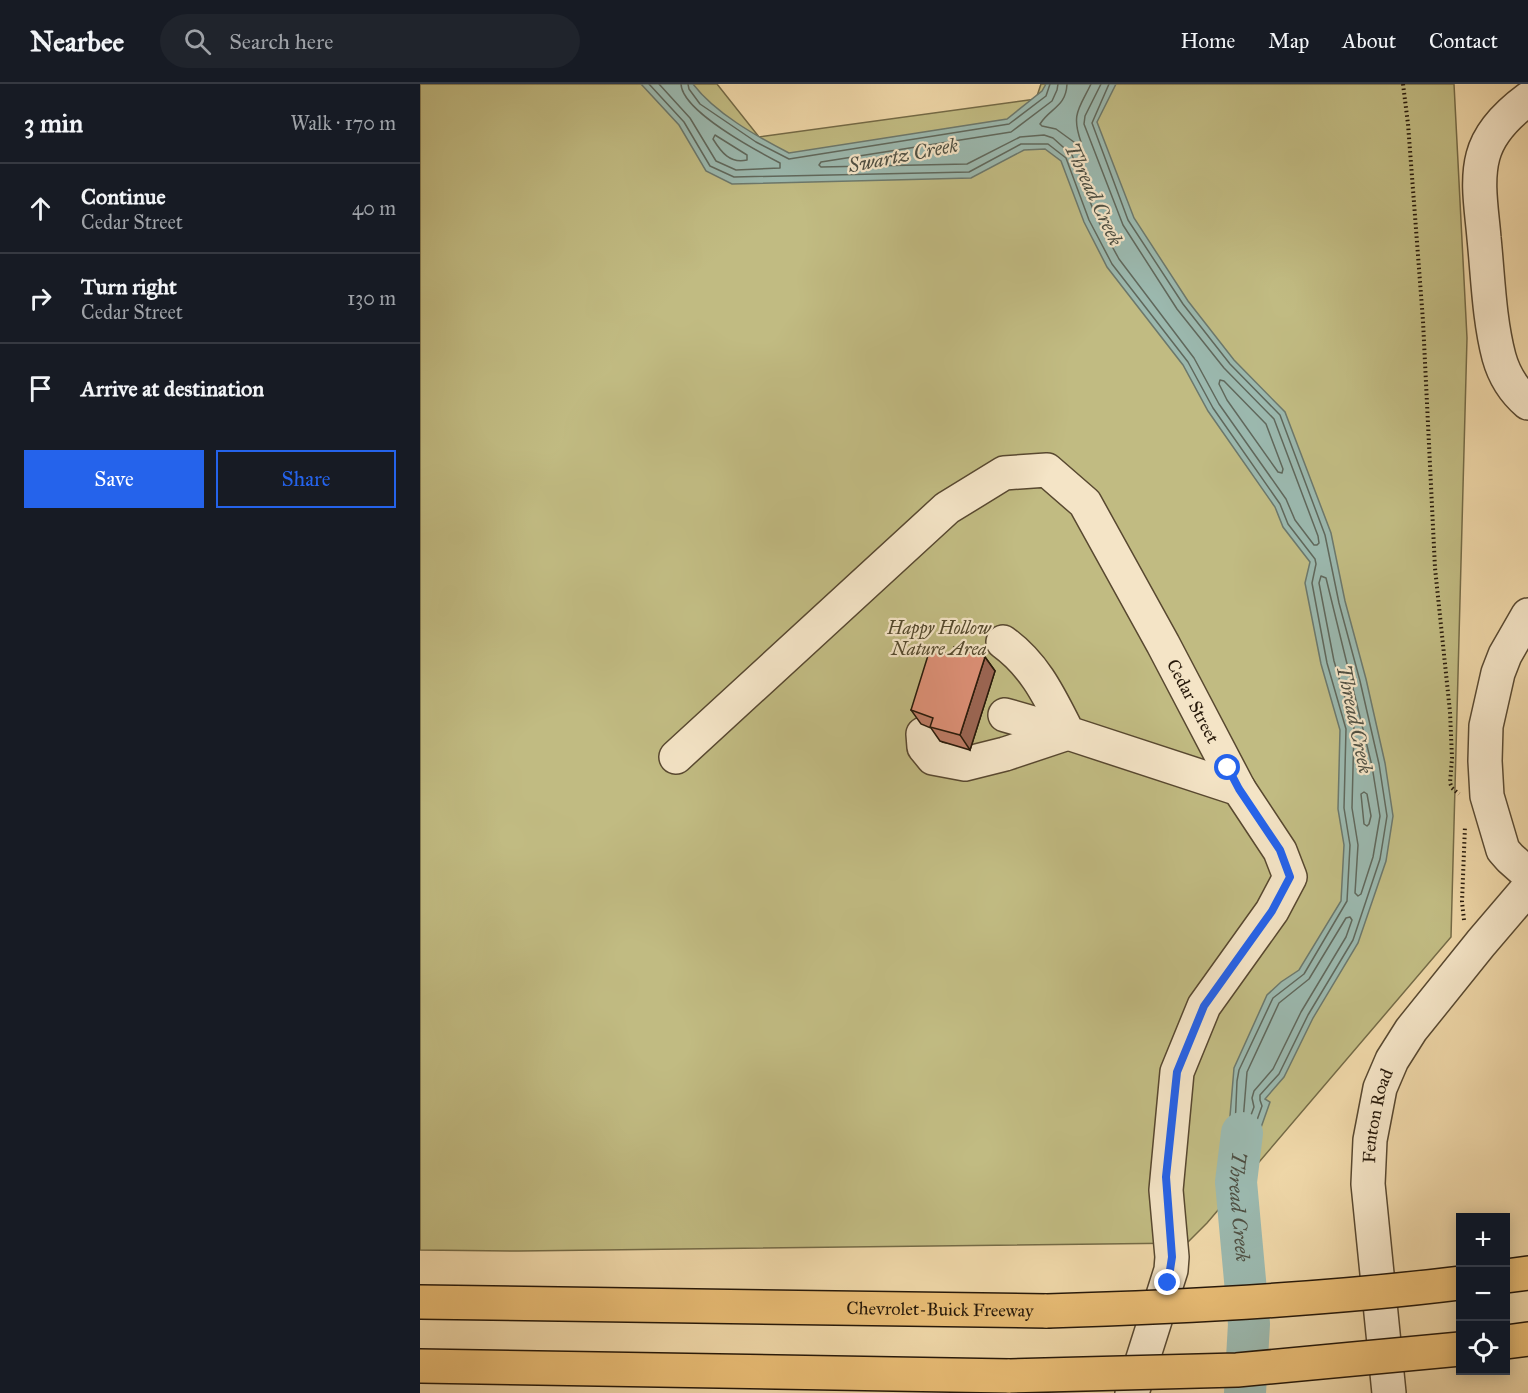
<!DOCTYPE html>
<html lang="en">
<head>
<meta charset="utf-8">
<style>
  body { margin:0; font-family:"IM FELL Great Primer",serif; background:#20242c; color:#f1f3f6 }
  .controls { position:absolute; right:18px; bottom:18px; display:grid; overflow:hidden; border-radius:0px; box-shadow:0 3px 15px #0003 }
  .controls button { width:54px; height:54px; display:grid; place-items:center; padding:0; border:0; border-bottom:2px solid #363941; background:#171b24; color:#f1f3f6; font:30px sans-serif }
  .stop { position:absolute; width:18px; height:18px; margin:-14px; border:4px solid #2563eb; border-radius:50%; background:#fff }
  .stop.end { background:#2563eb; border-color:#fff; box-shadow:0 2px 6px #0008 }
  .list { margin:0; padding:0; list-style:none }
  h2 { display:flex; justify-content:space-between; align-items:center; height:78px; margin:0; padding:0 24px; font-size:26px }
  h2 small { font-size:20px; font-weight:400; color:#9ea1a6 }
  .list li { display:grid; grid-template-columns:39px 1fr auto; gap:18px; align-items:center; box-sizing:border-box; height:90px; padding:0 24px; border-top:2px solid #363941 }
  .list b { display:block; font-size:22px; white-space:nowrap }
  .list p { margin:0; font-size:20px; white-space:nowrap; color:#9ea1a6 }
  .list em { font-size:20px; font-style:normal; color:#9ea1a6 }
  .actions { display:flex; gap:12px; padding:18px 24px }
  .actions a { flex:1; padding:14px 0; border:2px solid #2563eb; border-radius:0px; text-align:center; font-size:21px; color:#2563eb }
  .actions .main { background:#2563eb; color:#fff }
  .icon { flex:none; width:33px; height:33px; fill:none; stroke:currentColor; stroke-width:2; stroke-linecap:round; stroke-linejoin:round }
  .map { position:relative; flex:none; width:1108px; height:1309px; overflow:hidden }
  header { display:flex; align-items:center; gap:36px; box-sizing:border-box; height:84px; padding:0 30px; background:#171b24; border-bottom:2px solid #363941 }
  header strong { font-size:28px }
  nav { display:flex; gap:33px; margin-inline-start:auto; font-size:21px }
  .search { width:420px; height:54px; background:#20242c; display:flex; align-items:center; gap:15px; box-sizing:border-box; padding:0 21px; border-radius:33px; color:#9ea1a6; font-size:22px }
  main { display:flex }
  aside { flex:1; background:#171b24 }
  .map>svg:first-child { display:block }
  .green { fill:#c1bb82; stroke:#746a46; stroke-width:1.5 }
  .water { fill:#9bb8ae; stroke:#6c786c; stroke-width:1.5 }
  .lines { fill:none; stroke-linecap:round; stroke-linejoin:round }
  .shore { stroke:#60685c; stroke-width:1.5 }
  .river { stroke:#9bb8ae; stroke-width:42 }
  .minor-casing { stroke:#584830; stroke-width:36 }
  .highway-casing { stroke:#261809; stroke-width:36 }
  .path { stroke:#261809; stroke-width:4; stroke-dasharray:1.5 3; stroke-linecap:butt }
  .minor { stroke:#f4e4c6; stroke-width:33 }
  .highway { stroke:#e7bb74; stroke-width:33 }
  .highway-bridge-casing { stroke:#261809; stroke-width:36; stroke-linecap:butt }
  .highway-bridge { stroke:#e7bb74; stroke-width:33 }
  .wall { fill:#c07d67; stroke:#261809; stroke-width:1.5 }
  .shaded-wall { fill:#9c6654; stroke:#261809; stroke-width:1.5 }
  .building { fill:#df9178; stroke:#261809; stroke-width:1.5 }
  .route { stroke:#2563eb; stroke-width:8 }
  .labels { text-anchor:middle; stroke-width:4.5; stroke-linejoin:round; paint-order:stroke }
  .park-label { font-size:18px; font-style:italic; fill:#54492d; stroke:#f4e4c6 }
  .street-label { font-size:18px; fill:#261809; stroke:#f4e4c6 }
  .water-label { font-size:20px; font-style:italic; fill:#4f5043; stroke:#f4e4c6 }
</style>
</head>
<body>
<header>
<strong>Nearbee</strong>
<div class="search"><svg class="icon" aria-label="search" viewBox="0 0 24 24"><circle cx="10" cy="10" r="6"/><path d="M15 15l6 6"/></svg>Search here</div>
<nav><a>Home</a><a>Map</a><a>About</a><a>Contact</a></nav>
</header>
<main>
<aside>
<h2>3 min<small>Walk · 170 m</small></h2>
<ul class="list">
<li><svg class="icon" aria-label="ahead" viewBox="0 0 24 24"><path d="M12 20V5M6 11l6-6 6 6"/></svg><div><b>Continue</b><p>Cedar Street</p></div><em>40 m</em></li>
<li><svg class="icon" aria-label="right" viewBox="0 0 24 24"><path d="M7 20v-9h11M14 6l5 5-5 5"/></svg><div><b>Turn right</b><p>Cedar Street</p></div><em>130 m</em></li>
<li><svg class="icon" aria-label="arrive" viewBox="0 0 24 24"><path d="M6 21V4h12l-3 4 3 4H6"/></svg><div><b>Arrive at destination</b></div></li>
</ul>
<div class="actions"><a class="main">Save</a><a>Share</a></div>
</aside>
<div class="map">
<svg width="1108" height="1309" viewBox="0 0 1108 1309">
  <rect width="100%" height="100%" fill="#eed6a7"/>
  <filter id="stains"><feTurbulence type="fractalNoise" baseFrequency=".00333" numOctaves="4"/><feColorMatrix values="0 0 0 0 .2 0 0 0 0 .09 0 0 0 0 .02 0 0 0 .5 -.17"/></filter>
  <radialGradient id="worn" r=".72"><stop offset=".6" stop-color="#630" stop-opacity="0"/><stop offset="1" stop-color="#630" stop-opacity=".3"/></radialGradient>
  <!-- green -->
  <polygon class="green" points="0,0 297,0 339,53 616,15 621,0 1034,0 1047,254 1031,853 787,1139 767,1159 99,1167 0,1166"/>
  <!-- water -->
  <path class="water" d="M221 0H273C295 29 336 52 369 69L587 35 622 7 626 0H696L677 38 714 134 768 217 814 276 865 328 911 449 925 517 946 595 965 679 973 732 966 777 938 859 893 934 864 993 845 1015 850 1018 832 1069 835 1083 806 1116 808 1056 814 984 847 911 861 898 879 886 921 817 924 761 918 725 920 646 901 580 885 499 890 478 863 443 855 423 788 327 763 281 687 183 664 138 641 77 625 65 604 66 551 94 312 100 286 87 259 41Z"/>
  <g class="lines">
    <!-- shore -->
    <g class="shore">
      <polyline points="229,0 264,38 290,82 314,93 549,88 601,60 628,60 646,74 669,136 692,180 768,278 793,324 860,420 868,440 895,475 896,480 892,499 907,579 926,645 924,724 930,761 927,817 884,890 853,914 819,986 817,997 813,1091 816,1094 828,1081 826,1067 842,1022 840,1016 840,1011 859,990 888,931 933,856 960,775 967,732 959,680 940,597 919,519 905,451 860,331 810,280 763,220 708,136 672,39 689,0"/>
      <path d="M239 0 270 34 296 77 316 86 360 84V79C337 67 262 27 261 0"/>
      <polyline points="268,0 269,5 280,20 336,58 369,75 589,40 626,12 630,0"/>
      <polyline points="638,0 637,6 632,17 591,48 401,78 399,81 401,83 547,80 600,53 624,51 633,54 652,71 676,133 699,175 774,274 799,320 866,415 875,436 894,461 897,461 899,459 898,452 854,335 804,284 757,225 703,141 664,40 665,32 681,0"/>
      <path d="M647 0C646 23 630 24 620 40L622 42 636 45 658 61 661 58C651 30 659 25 671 0"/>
      <path d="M295 51 327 71V76C310 80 301 68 293 55Z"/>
      <polygon points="800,296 804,297 846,340 863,385 862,389 858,388 807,316 799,300"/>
      <polygon points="901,492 906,494 952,682 960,732 953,773 941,810 938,812 935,809 938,761 932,724 934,644 914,577 899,499"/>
      <polygon points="944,708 947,710 951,732 949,740 947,742 944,740 941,710"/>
      <polygon points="930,833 932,836 926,853 881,928 853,985 834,1007 832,1014 834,1023 828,1039 825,1040 823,1037 827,988 859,919 889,895 926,834"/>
    </g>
    <!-- river -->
    <path class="river" id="s1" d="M822 1049 816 1098 829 1240 825 1309"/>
    <defs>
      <g id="minor">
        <path d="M1108 15C1089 29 1069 49 1063 72 1056 98 1062 128 1064 154 1068 193 1069 235 1079 273 1084 291 1094 307 1108 319"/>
        <polyline points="1108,531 1085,571 1078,589 1066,642 1065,677 1067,712 1083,766 1090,774 1108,790"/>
        <path d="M583 558C616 582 630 614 648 649L819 705"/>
        <polyline points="585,631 648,649"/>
        <polyline points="503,650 504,663 513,674 545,680 585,670 648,649"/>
        <path id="s2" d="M256 673 527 424 584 389 627 386 665 419 743 560 819 705 860 767 870 793 852 827 784 922 757 988 746 1106 752 1173 751 1186 712 1309"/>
        <path id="s3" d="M969 1309 948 1100 950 1056 960 1004 972 976 991 946 1061 859 1108 804"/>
      </g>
      <g id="highway">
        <polyline points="1086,1192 1108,1189"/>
        <path id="s4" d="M0 1218 627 1227"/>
        <polyline points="1086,1258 1108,1255"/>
        <polyline points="0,1282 590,1292"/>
      </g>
    </defs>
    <!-- minor casing -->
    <use href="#minor" class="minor-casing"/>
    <!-- highway casing -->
    <use href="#highway" class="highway-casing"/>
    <!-- path -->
    <g class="path">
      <polyline points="983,0 988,40 1003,237 1015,484 1030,628 1032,674 1030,699 1032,704 1039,710"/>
      <polyline points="1044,836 1042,818 1045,742"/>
    </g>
    <!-- minor -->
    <use href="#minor" class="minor"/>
    <!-- highway -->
    <use href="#highway" class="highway"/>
    <defs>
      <g id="highway-bridge">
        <path d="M627 1227C765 1223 903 1216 1040 1199"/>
        <polyline points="590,1292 817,1286 1040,1265"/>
      </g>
    </defs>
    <!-- highway-bridge casing -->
    <use href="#highway-bridge" class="highway-bridge-casing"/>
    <!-- highway-bridge -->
    <use href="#highway-bridge" class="highway-bridge"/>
  </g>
  <!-- wall -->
  <polygon class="wall" points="565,573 575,587 550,666 520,657 511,644 501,640 491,626"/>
  <!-- shaded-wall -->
  <polygon class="shaded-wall" points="565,573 575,587 550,666 540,651"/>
  <!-- building -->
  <polygon class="building" points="534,563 565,573 540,651 510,643 513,634 491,626 510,565 533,571"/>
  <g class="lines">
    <!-- route -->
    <polyline class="route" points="748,1199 752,1173 746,1093 757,988 784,922 852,827 870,793 860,766 819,705 808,684"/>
  </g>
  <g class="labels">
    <!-- park labels -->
    <g class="park-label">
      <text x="519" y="550">Happy Hollow<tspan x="519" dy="21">Nature Area</tspan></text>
    </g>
    <!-- street labels -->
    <g class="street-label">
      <text dy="6" stroke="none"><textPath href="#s2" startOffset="754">Cedar Street</textPath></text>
      <text dy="6" stroke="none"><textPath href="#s3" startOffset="279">Fenton Road</textPath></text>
      <text dy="6" stroke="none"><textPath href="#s4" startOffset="520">Chevrolet-Buick Freeway</textPath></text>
    </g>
    <!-- water labels -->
    <g class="water-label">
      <text transform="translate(483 71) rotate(-11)" y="7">Swartz Creek</text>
      <text transform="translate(674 110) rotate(65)" y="7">Thread Creek</text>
      <text transform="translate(935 635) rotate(78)" y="7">Thread Creek</text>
      <text dy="7" stroke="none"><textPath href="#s1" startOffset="74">Thread Creek</textPath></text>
    </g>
  </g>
  <rect width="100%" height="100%" filter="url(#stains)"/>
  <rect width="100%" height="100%" fill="url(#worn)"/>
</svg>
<div class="controls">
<button>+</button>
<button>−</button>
<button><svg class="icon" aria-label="locate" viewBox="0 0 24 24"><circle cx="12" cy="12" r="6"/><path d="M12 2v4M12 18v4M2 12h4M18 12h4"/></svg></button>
</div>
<div class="stop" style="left:808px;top:684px"></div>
<div class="stop end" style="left:748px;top:1199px"></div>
</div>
</main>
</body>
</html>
